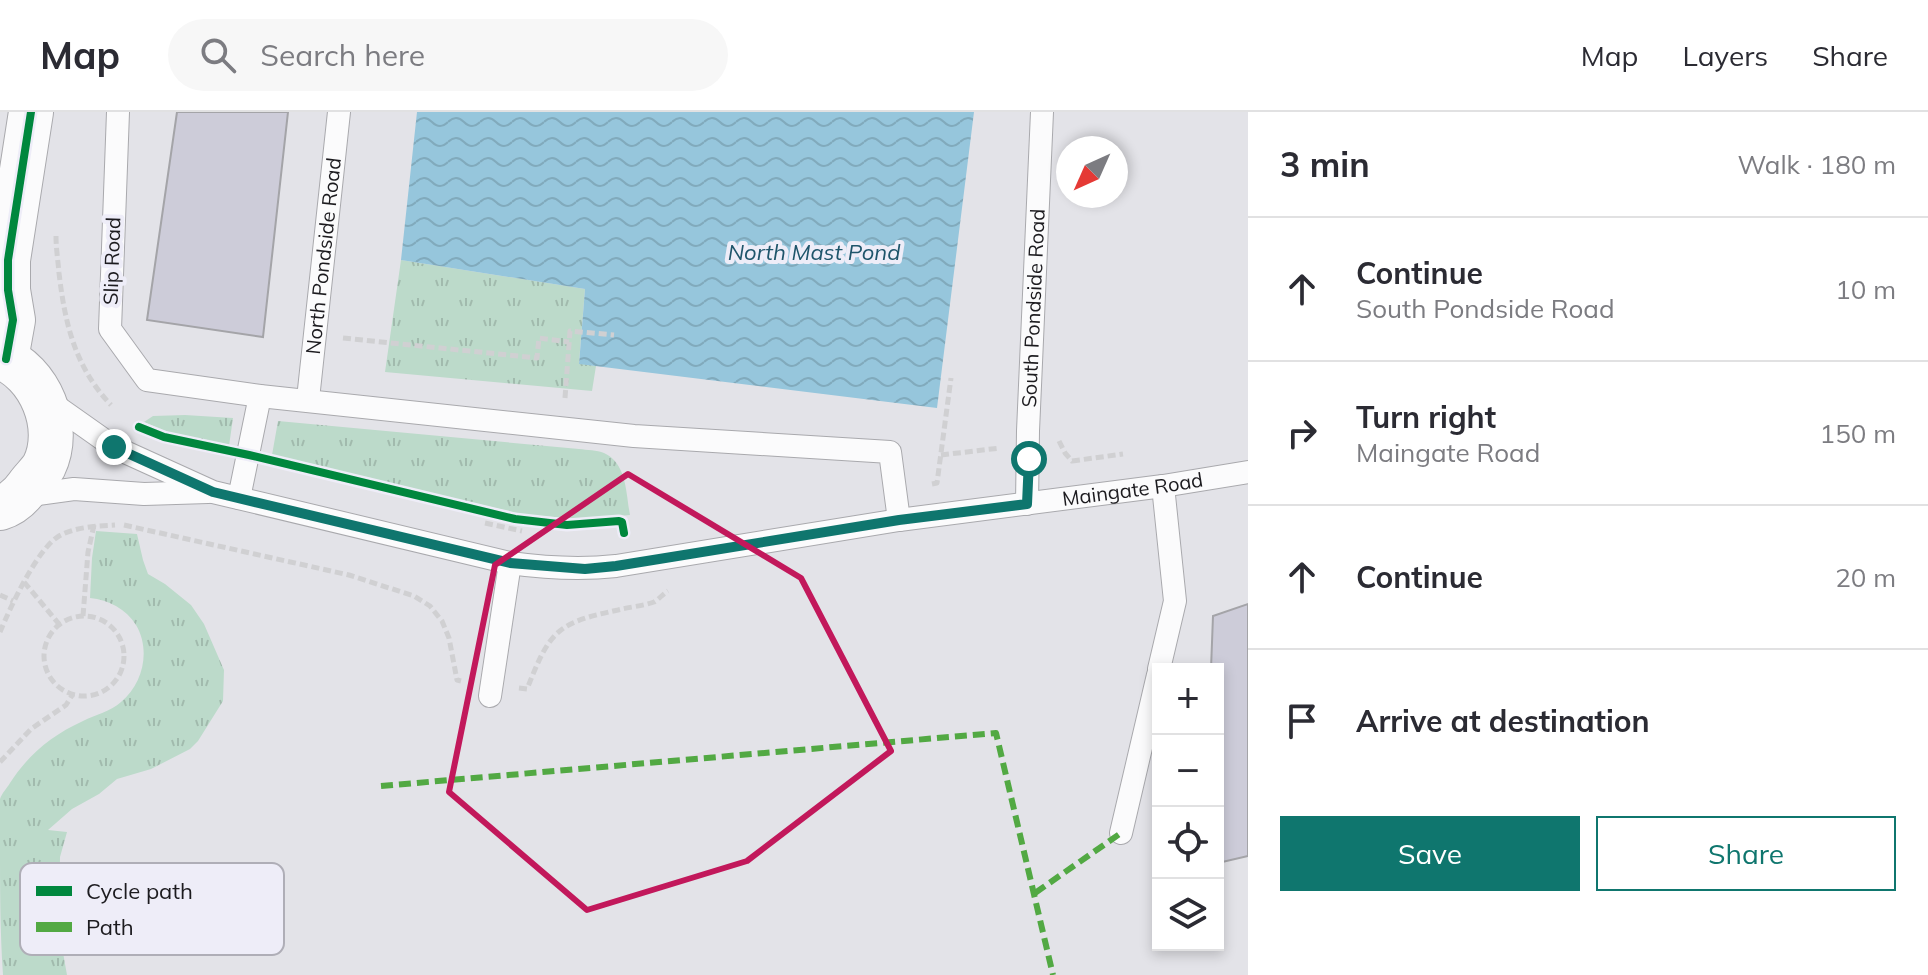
<!DOCTYPE html>
<html lang="en">
<head>
<meta charset="utf-8">
<style>
  body { margin:0; font-family:Mulish,sans-serif; background:#f7f7f7; color:#2b2b33 }
  .controls { position:absolute; right:24px; bottom:24px; display:grid; overflow:hidden; border-radius:0px; box-shadow:0 4px 12px #0003 }
  .controls button { width:72px; height:72px; display:grid; place-items:center; padding:0; border:0; border-bottom:2px solid #e1e1e2; background:#fff; color:#2b2b33; font:40px sans-serif }
  .compass { position:absolute; left:1056px; top:24px; width:72px; height:72px; border-radius:50%; background:#fff; box-shadow:0 4px 12px #0003; rotate:225deg }
  .stop { position:absolute; width:24px; height:24px; margin:-18px; border:6px solid #0f766e; border-radius:50%; background:#fff }
  .stop.end { background:#0f766e; border-color:#fff; box-shadow:0 2px 8px #0008 }
  .list { margin:0; padding:0; list-style:none }
  h2 { display:flex; justify-content:space-between; align-items:center; height:104px; margin:0; padding:0 32px; font-size:34px }
  h2 small { font-size:26px; font-weight:400; color:#7c7c81 }
  .list li { display:grid; grid-template-columns:52px 1fr auto; gap:24px; align-items:center; box-sizing:border-box; height:144px; padding:0 32px; border-top:2px solid #e1e1e2 }
  .list b { display:block; font-size:30px; white-space:nowrap }
  .list p { margin:0; font-size:26px; white-space:nowrap; color:#7c7c81 }
  .list em { font-size:26px; font-style:normal; color:#7c7c81 }
  .actions { display:flex; gap:16px; padding:24px 32px }
  .actions a { flex:1; padding:18px 0; border:2px solid #0f766e; border-radius:0px; text-align:center; font-size:28px; color:#0f766e }
  .actions .main { background:#0f766e; color:#fff }
  .icon { flex:none; width:44px; height:44px; fill:none; stroke:currentColor; stroke-width:2; stroke-linecap:round; stroke-linejoin:round }
  .map { position:relative; flex:none; width:1248px; height:863px; overflow:hidden }
  header { display:flex; align-items:center; gap:48px; box-sizing:border-box; height:112px; padding:0 40px; background:#fff; border-bottom:2px solid #e1e1e2 }
  header strong { font-size:38px }
  nav { display:flex; gap:44px; margin-inline-start:auto; font-size:28px }
  .search { width:560px; height:72px; background:#f7f7f7; display:flex; align-items:center; gap:20px; box-sizing:border-box; padding:0 28px; border-radius:44px; color:#7c7c81; font-size:30px }
  main { display:flex }
  aside { flex:1; background:#fff }
  .map>svg:first-child { display:block }
  .grass { fill:url(#grass-tufts) }
  .water { fill:url(#water-waves) }
  .building { fill:#cdccd9; stroke:#a4a4a8; stroke-width:2 }
  .lines { fill:none; stroke-linecap:round; stroke-linejoin:round }
  .service-casing { stroke:#a9a9ad; stroke-width:24 }
  .minor-casing { stroke:#a9a9ad; stroke-width:46 }
  .path { stroke:#d0d0d2; stroke-width:5; stroke-dasharray:8 4; stroke-linecap:butt }
  .service { stroke:#fbfbfc; stroke-width:22 }
  .minor { stroke:#fbfbfc; stroke-width:44 }
  .quiet { stroke:#52a943; stroke-width:6; stroke-dasharray:12 6; stroke-linecap:butt }
  .cycleway-casing { stroke:#eeedf8; stroke-width:13 }
  .cycleway { stroke:#00873e; stroke-width:8 }
  .route { stroke:#0f766e; stroke-width:10 }
  .marked { fill:none; stroke:#c2185b; stroke-width:6; stroke-linejoin:round }
  .labels { text-anchor:middle; stroke-width:8; stroke-linejoin:round; paint-order:stroke }
  .street-label { font-size:20px; fill:#1c1b1f; stroke:#eeedf8 }
  .water-label { font-size:22px; font-style:italic; fill:#1f556b; stroke:#eeedf8 }
  .key { fill:#eeedf8; stroke:#afaeb7; stroke-width:2 }
  .key-label { font-size:22px; fill:#1c1b1f }
</style>
</head>
<body>
<header>
<strong>Map</strong>
<div class="search"><svg class="icon" aria-label="search" viewBox="0 0 24 24"><circle cx="10" cy="10" r="6"/><path d="M15 15l6 6"/></svg>Search here</div>
<nav><a>Map</a><a>Layers</a><a>Share</a></nav>
</header>
<main>
<div class="map">
<svg width="1248" height="863" viewBox="0 0 1248 863">
  <defs>
    <pattern id="grass-tufts" width="24" height="20" patternUnits="userSpaceOnUse" patternTransform="scale(2)"><rect width="24" height="20" fill="#bcdaca"/><path d="M3 7l-1-3M5 7V3M7 7l1-3M15 17l-1-3M17 17v-4M19 17l1-3" fill="none" stroke="#a1baad"/></pattern>
    <pattern id="water-waves" width="16" height="10" patternUnits="userSpaceOnUse" patternTransform="scale(2)"><rect width="16" height="10" fill="#96c6dc"/><path d="M0 5q4-4 8 0t8 0" fill="none" stroke="#81aabc"/></pattern>
  </defs>
  <rect width="100%" height="100%" fill="#e3e3e8"/>
  <!-- grass -->
  <g class="grass">
    <polygon points="401,148 585,177 579,251 596,254 592,279 385,260"/>
    <polygon points="185,303 233,306 229,334 164,319 144,310 153,304"/>
    <path d="M278 309 579 337C587 338 597 338 604 341 627 351 626 382 630 403L584 407 525 403 302 351 272 343Z"/>
    <path d="M96 419 137 422 143 448 148 462 165 472 191 493 204 512 224 558 223 589 198 629 190 637 151 657 117 667 99 682 72 697 48 718 67 720 60 745 59 818 67 863H3C0 818 0 774 0 729 0 716 0 699 0 687 2 681 7 676 10 671 28 643 52 623 83 609 95 603 111 599 121 590 143 572 151 538 136 513 126 497 109 488 90 486L92 446Z"/>
  </g>
  <!-- water -->
  <polygon class="water" points="417,0 974,0 937,296 579,252 585,177 401,148"/>
  <!-- building -->
  <g class="building">
    <polygon points="177,0 288,0 263,225 147,208"/>
    <polygon points="1248,492 1248,744 1218,751 1218,557 1211,557 1213,504"/>
  </g>
  <g class="lines">
    <defs>
      <g id="service">
        <polyline points="118,0 110,217 147,268 260,284 634,324 890,340 899,408"/>
        <path id="s1" d="M46 287 114 335 213 380 510 451C546 456 580 458 616 454L899 408 1163 374 1248 360"/>
        <path id="s2" d="M308 287 339 0"/>
        <polyline points="23,384 74,377 144,382 208,380"/>
        <polyline points="239,386 260,284"/>
        <path id="s3" d="M1027 392 1028 319 1042 0"/>
        <polyline points="1159,557 1175,489 1163,374"/>
        <polyline points="490,584 510,451"/>
        <polyline points="1121,721 1158,563"/>
      </g>
      <g id="minor">
        <path d="M0 245C40 260 63 315 44 354 40 361 33 367 28 374 21 384 13 392 0 396"/>
        <polyline points="6,247 13,208 8,178 8,148 31,0"/>
      </g>
    </defs>
    <!-- service casing -->
    <use href="#service" class="service-casing"/>
    <!-- minor casing -->
    <use href="#minor" class="minor-casing"/>
    <!-- path -->
    <g class="path">
      <path d="M56 124C56 136 58 149 59 161 65 212 75 255 111 293"/>
      <polyline points="343,226 537,246 539,226 569,230"/>
      <polyline points="565,286 570,219 614,223"/>
      <polyline points="1059,329 1065,341 1072,349 1123,342"/>
      <polyline points="941,343 1000,336"/>
      <polyline points="932,372 937,371 951,266"/>
      <polyline points="485,411 522,419"/>
      <polyline points="124,413 349,463 414,484 430,494 442,509 449,526 457,568 461,569"/>
      <polyline points="24,470 59,512"/>
      <polyline points="0,483 13,489"/>
      <polyline points="83,504 88,440 94,413"/>
      <circle cx="84" cy="544" r="40"/>
      <path d="M0 520C10 496 37 437 59 424 75 415 97 414 115 413"/>
      <path d="M519 576 527 577C550 519 556 511 618 498 629 495 643 494 654 490 659 487 663 482 668 479"/>
      <polyline points="0,650 31,617 66,593 73,582"/>
    </g>
    <!-- service -->
    <use href="#service" class="service"/>
    <!-- minor -->
    <use href="#minor" class="minor"/>
    <!-- quiet -->
    <g class="quiet">
      <polyline points="381,674 996,621 1053,863"/>
      <polyline points="1035,781 1121,721"/>
    </g>
    <defs>
      <g id="cycleway">
        <polyline points="6,247 13,208 8,178 8,148 31,0"/>
        <polyline points="139,315 164,325 249,343 515,407 567,413 619,409 622,410 624,421"/>
      </g>
    </defs>
    <!-- cycleway casing -->
    <use href="#cycleway" class="cycleway-casing"/>
    <!-- cycleway -->
    <use href="#cycleway" class="cycleway"/>
  </g>
  <g class="lines">
    <!-- route -->
    <polyline class="route" points="114,335 213,380 510,451 585,457 616,454 899,408 1027,392 1029,347"/>
  </g>
  <!-- marked area -->
  <path class="marked" d="M628 362 801 466 891 639 747 749 587 798 449 680 495 453Z"/>
  <g class="labels">
    <!-- street labels -->
    <g class="street-label">
      <text dy="7" stroke="none"><textPath href="#s2" startOffset="144">North Pondside Road</textPath></text>
      <text transform="translate(112 149) rotate(-88)" y="7">Slip Road</text>
      <text dy="7" stroke="none"><textPath href="#s3" startOffset="196">South Pondside Road</textPath></text>
      <text dy="7" stroke="none"><textPath href="#s1" startOffset="1126">Maingate Road</textPath></text>
    </g>
    <!-- water labels -->
    <g class="water-label">
      <text x="814" y="148">North Mast Pond</text>
    </g>
  </g>
  <!-- legend -->
  <rect x="20" y="751" width="264" height="92" rx="12" class="key"/>
  <rect x="36" y="774" width="36" height="10" fill="#00873e"/>
  <rect x="36" y="810" width="36" height="10" fill="#52a943"/>
  <g class="key-label">
    <text x="86" y="787">Cycle path</text>
    <text x="86" y="823">Path</text>
  </g>
</svg>
<div class="controls">
<button>+</button>
<button>−</button>
<button><svg class="icon" aria-label="locate" viewBox="0 0 24 24"><circle cx="12" cy="12" r="6"/><path d="M12 2v4M12 18v4M2 12h4M18 12h4"/></svg></button>
<button><svg class="icon" aria-label="layers" viewBox="0 0 24 24"><path d="M12 4l9 5-9 5-9-5zM3 14l9 5 9-5"/></svg></button>
</div>
<svg class="compass" viewBox="-18 -18 36 36"><path d="M0-13l5 13h-10z" fill="#e53935"/><path d="M0 13l5-13h-10z" fill="#7c7c81"/></svg>
<div class="stop" style="left:1029px;top:347px"></div>
<div class="stop end" style="left:114px;top:335px"></div>
</div>
<aside>
<h2>3 min<small>Walk · 180 m</small></h2>
<ul class="list">
<li><svg class="icon" aria-label="ahead" viewBox="0 0 24 24"><path d="M12 20V5M6 11l6-6 6 6"/></svg><div><b>Continue</b><p>South Pondside Road</p></div><em>10 m</em></li>
<li><svg class="icon" aria-label="right" viewBox="0 0 24 24"><path d="M7 20v-9h11M14 6l5 5-5 5"/></svg><div><b>Turn right</b><p>Maingate Road</p></div><em>150 m</em></li>
<li><svg class="icon" aria-label="ahead" viewBox="0 0 24 24"><path d="M12 20V5M6 11l6-6 6 6"/></svg><div><b>Continue</b></div><em>20 m</em></li>
<li><svg class="icon" aria-label="arrive" viewBox="0 0 24 24"><path d="M6 21V4h12l-3 4 3 4H6"/></svg><div><b>Arrive at destination</b></div></li>
</ul>
<div class="actions"><a class="main">Save</a><a>Share</a></div>
</aside>
</main>
</body>
</html>
